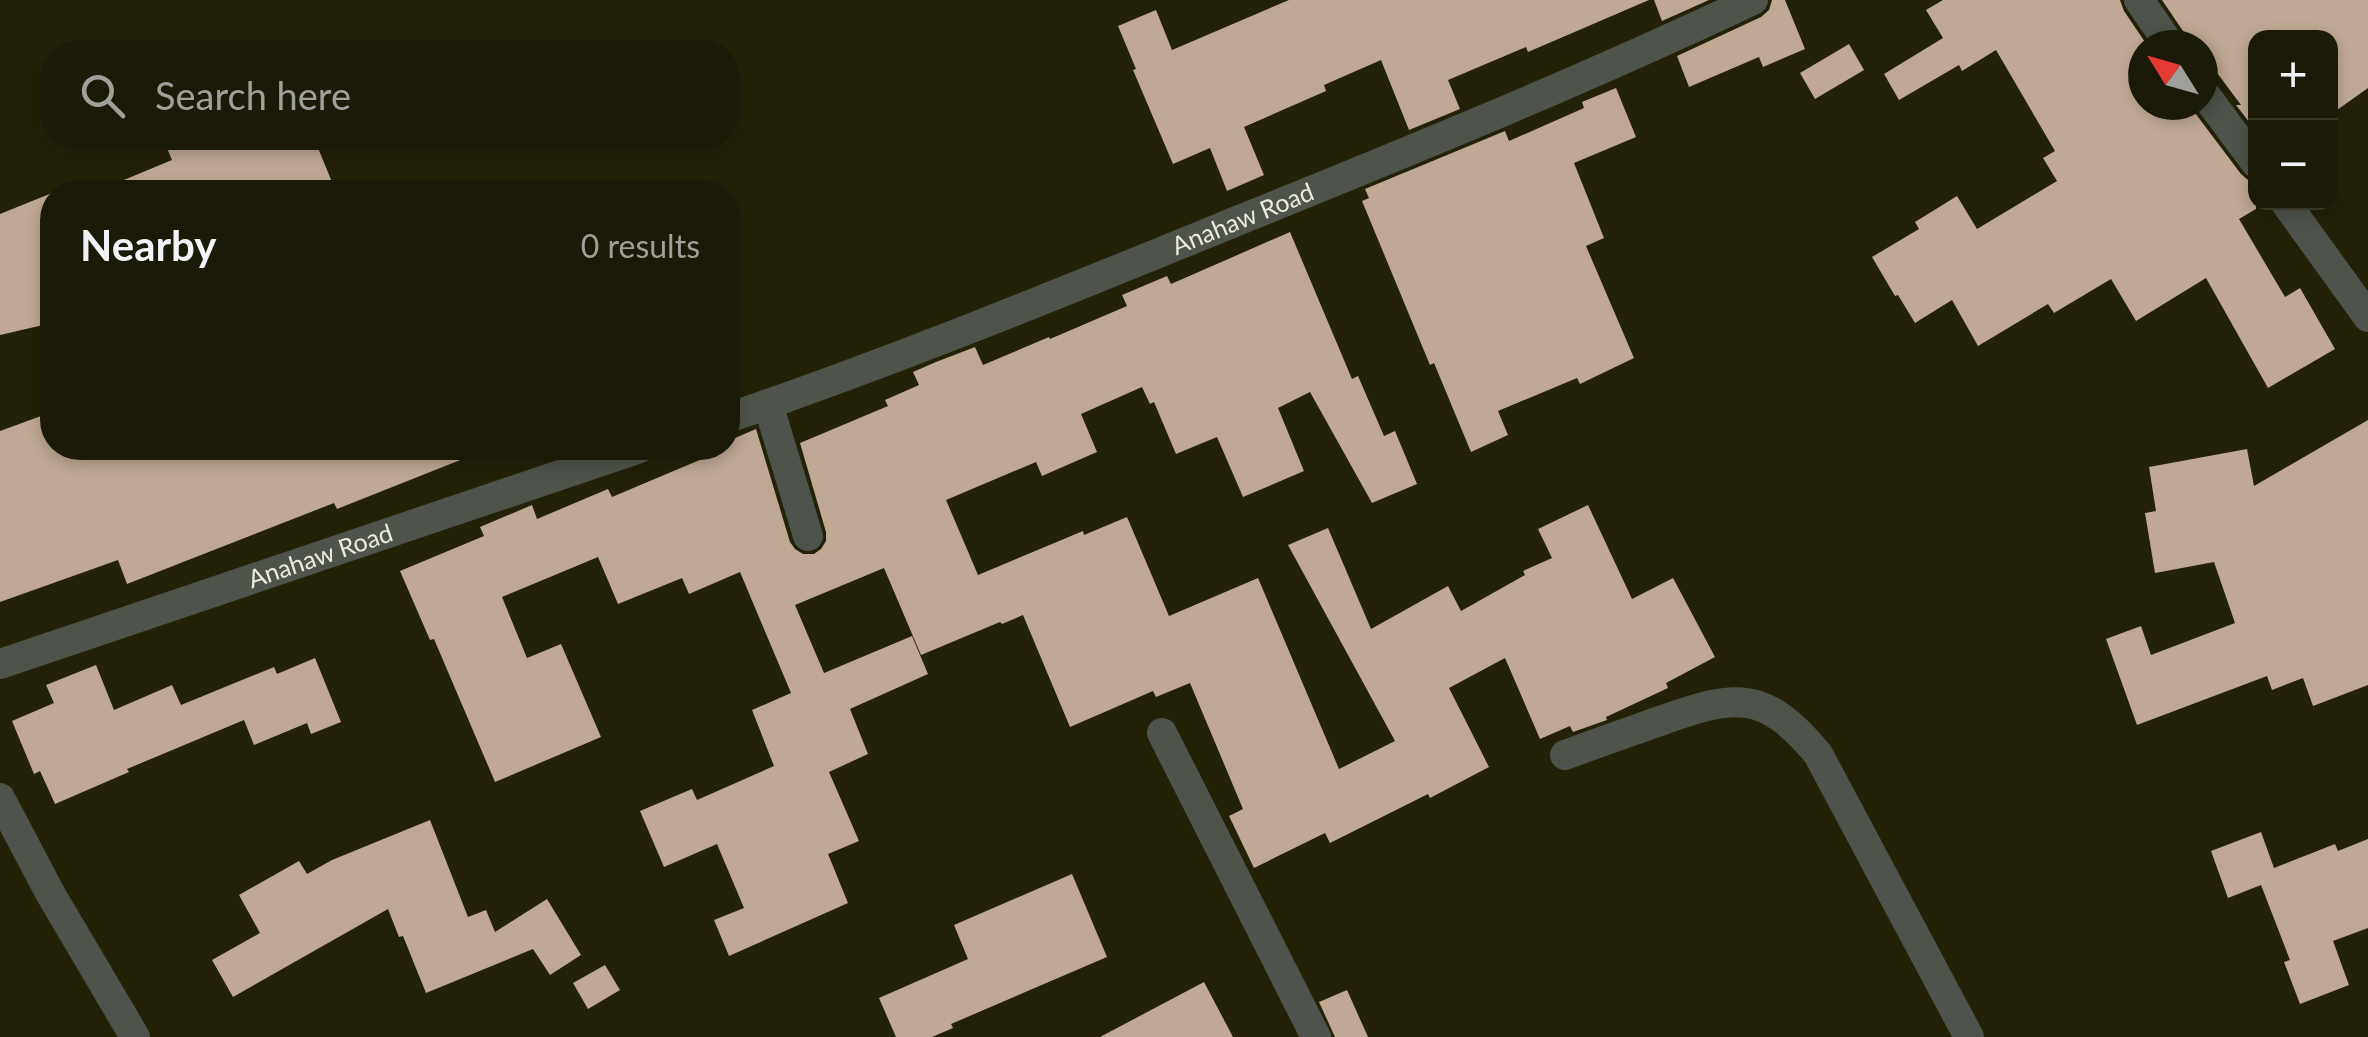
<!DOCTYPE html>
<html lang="en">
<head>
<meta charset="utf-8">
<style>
  body { margin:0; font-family:Lato,sans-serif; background:#282615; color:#f1f3f6 }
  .controls { position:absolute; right:30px; top:30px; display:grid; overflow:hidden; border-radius:20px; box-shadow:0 5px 15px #0003 }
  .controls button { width:90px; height:90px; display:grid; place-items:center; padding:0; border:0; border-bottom:2px solid #393828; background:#1b1907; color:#f1f3f6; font:50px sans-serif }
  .compass { position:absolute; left:2128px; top:30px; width:90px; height:90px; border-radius:50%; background:#1b1907; box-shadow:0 5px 15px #0003; rotate:307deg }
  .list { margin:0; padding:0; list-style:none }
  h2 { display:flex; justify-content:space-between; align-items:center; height:130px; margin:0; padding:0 40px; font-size:42px }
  h2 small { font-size:32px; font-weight:400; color:#a0a09b }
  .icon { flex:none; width:55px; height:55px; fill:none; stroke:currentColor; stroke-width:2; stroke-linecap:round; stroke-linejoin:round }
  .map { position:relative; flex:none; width:2368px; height:1037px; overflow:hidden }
  .search { position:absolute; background:#1b1907; box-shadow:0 5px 15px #0003; left:40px; top:40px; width:700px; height:110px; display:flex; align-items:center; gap:25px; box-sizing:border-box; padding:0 35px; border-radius:40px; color:#a0a09b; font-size:38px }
  .panel { position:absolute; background:#1b1907; box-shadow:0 5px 15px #0003; left:40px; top:180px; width:700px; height:280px; border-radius:40px }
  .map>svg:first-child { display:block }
  .building { fill:#bfa994 }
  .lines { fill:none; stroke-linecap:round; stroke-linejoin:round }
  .minor { stroke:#4e544b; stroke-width:30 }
  .labels { text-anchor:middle; stroke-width:10; stroke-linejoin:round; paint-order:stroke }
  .street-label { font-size:25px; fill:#ebeadb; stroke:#1b1702 }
</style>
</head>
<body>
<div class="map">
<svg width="2368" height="1037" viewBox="0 0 2368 1037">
  <rect width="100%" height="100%" fill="#242109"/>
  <!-- building -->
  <g class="building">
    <polygon points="1289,0 1649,0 1528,52 1526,47 1448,80 1460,109 1409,130 1381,60 1324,85 1326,91 1244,127 1264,175 1227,191 1210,148 1173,164 1133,70 1136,69 1118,26 1156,10 1172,50"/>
    <polygon points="1654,0 1709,0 1662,21"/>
    <polygon points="1772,0 1785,0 1805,49 1763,67 1759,57 1689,87 1677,56 1761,17 1769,10"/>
    <polygon points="1943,0 2120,0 2124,11 2147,45 2143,45 2143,105 2189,105 2241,174 2248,180 2256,181 2256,209 2239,219 2285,297 2300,288 2335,349 2268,388 2206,278 2136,321 2111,279 2054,313 2048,304 1978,346 1952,300 1915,323 1898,295 1895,296 1872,257 1919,229 1915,222 1957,196 1977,229 2057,181 2043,158 2055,151 1996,50 1962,71 1959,65 1899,100 1884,74 1943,38 1926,10"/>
    <polygon points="2162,0 2368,0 2368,88 2330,115 2330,38 2256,38 2256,131 2236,105 2241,105 2203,54 2203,45 2189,45 2185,34"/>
    <polygon points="1849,44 1864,70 1815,99 1800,73"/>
    <polygon points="1616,88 1636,137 1574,163 1604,238 1586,246 1634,358 1580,384 1577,378 1498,411 1508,435 1471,452 1434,363 1430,365 1362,201 1369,198 1365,189 1505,131 1509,141 1584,108 1582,102"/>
    <polygon points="192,138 213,138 218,150 250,138 314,138 336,192 95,192 172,160 167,148"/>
    <polygon points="52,193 52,323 0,335 0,214"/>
    <polygon points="1290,232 1352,379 1358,376 1384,436 1395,431 1417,484 1372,503 1310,392 1278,408 1304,471 1243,497 1217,437 1176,454 1154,402 1150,404 1142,387 1081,414 1097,452 1042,476 1036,462 946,500 978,575 1083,531 1084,535 1127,517 1169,616 1258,578 1339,769 1395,741 1288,545 1328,528 1371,629 1448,586 1461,611 1525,575 1523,571 1552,558 1538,529 1588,505 1632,599 1673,578 1715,657 1666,683 1668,688 1606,717 1607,720 1573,732 1570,726 1540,739 1505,658 1449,688 1489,767 1430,798 1428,794 1330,843 1325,833 1254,868 1229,816 1243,809 1190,683 1156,697 1153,691 1070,727 1023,615 1002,624 1000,622 921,655 884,568 795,605 824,673 912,636 928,674 850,709 868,754 829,772 859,841 828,854 848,903 729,956 714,920 744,908 717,844 664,867 640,811 692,789 697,800 774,766 752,710 791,693 740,572 689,594 682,578 618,604 598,557 502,597 527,658 561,644 601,737 495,782 434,639 430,640 400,571 484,536 480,527 532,505 537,519 608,489 612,497 728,448 728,441 756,429 790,542 795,549 803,554 814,554 821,549 826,541 826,532 800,443 888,406 885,400 919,385 913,372 936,362 975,347 983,365 1049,337 1050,339 1127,306 1122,295 1167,276 1171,284"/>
    <polygon points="52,412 52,448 488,448 488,449 337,509 334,503 127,584 118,560 0,602 0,431"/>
    <polygon points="2368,420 2368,685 2313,706 2303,678 2272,690 2267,676 2137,725 2106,639 2141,626 2151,655 2235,623 2214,562 2155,573 2145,513 2156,511 2149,467 2247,449 2254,486"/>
    <polygon points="315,658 341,722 311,734 307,723 254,745 244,720 127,769 129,772 55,804 40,771 34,774 12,721 54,703 46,685 96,665 114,710 172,685 181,705 274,667 277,674"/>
    <polygon points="430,820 468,917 486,910 495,932 547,899 581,955 550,975 533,949 426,993 403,936 399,937 388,909 233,997 212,960 260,933 239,895 299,861 307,874 332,860"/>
    <polygon points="2261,832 2274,868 2335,844 2338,851 2368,839 2368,928 2333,941 2349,985 2300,1004 2284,962 2290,960 2261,885 2228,898 2211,851"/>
    <polygon points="1072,874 1107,957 951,1024 953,1028 932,1037 896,1037 879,998 968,959 954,925"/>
    <polygon points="605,965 620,990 588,1009 573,983"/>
    <polygon points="1204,982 1233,1037 1100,1037"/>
    <polygon points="1347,990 1368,1037 1335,1037 1319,1002"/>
  </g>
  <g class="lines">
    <!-- minor -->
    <g class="minor">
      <polyline points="2139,0 2170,45"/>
      <polyline points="2203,92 2256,163"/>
      <polyline points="2285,202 2368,317"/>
      <polyline points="768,404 808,536"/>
      <path id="s1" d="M728 418C900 359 1068 290 1237 221 1410 151 1584 80 1753 0"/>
      <path id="s2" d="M0 664 640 448"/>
      <polyline points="1162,733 1316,1037"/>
      <path d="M1565 755C1597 743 1629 732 1660 721 1735 694 1764 689 1818 754L1969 1037"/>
      <polyline points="0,798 50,893 135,1037"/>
    </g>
  </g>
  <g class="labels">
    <!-- street labels -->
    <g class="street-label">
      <text dy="9" stroke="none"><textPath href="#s1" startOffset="552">Anahaw Road</textPath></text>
      <text dy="9" stroke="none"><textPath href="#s2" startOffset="338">Anahaw Road</textPath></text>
    </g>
  </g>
</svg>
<div class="controls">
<button>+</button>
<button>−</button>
</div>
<svg class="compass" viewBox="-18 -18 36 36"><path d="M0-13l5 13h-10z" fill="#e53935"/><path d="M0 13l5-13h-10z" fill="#a0a09b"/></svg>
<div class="search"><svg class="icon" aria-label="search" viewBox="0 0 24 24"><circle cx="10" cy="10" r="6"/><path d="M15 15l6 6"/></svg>Search here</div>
<section class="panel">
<h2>Nearby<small>0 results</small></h2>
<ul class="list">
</ul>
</section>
</div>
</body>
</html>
